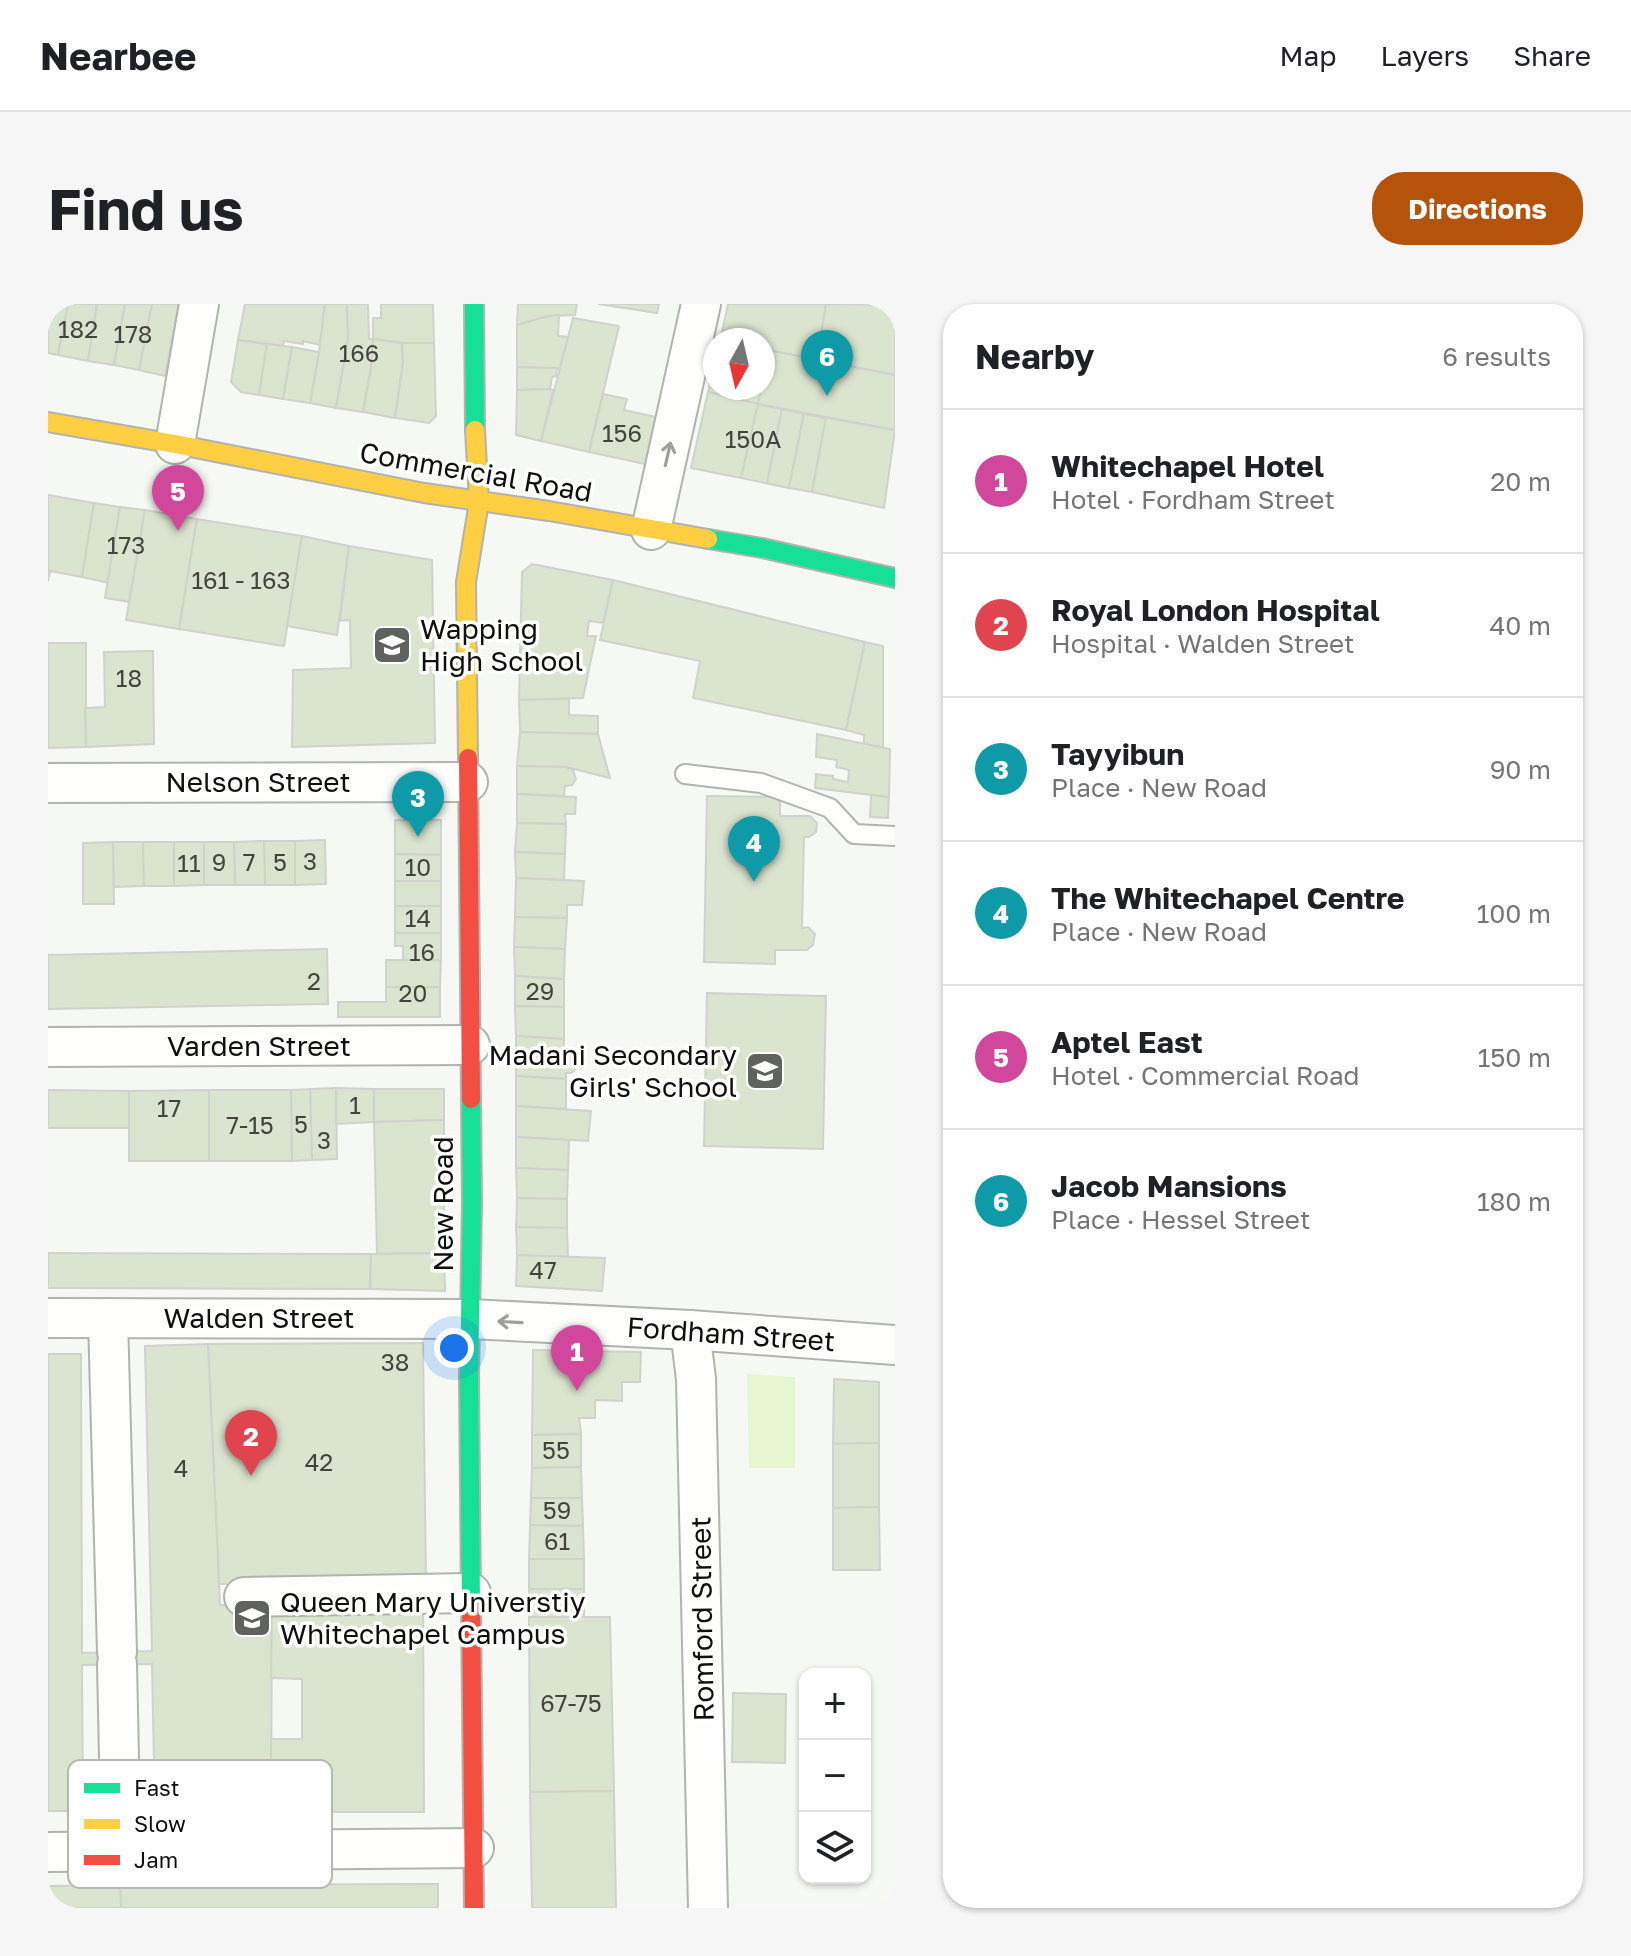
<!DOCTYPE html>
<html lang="en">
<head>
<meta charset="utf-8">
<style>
  body { margin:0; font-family:"Golos Text",sans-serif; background:#f6f6f6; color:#202124 }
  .controls { position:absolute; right:24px; bottom:24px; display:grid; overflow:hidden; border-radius:16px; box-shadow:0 2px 6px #0004 }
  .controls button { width:72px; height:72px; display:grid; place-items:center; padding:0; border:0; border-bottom:2px solid #e0e0e0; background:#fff; color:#202124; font:40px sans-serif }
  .compass { position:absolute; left:655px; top:24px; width:72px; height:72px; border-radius:50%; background:#fff; box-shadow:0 2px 6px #0004; rotate:188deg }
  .you { position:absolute; left:406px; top:1044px; width:28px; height:28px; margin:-20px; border:6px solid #fff; border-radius:50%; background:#1a73e8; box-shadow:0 0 0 12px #1a73e833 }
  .badge { display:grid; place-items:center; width:52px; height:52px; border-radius:50%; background:#b45309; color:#fff; font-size:26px; font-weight:700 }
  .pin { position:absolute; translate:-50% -66px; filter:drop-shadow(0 2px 4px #0008) }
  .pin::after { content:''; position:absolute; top:42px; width:28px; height:24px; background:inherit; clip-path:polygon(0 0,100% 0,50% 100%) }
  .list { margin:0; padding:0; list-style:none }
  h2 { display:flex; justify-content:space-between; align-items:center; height:104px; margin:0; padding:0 32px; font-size:34px }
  h2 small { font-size:26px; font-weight:400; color:#757577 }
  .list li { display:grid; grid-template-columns:52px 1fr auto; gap:24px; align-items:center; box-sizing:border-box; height:144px; padding:0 32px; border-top:2px solid #e0e0e0 }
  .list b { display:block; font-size:30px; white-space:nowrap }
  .list p { margin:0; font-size:26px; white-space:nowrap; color:#757577 }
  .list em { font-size:26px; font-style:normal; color:#757577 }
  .icon { flex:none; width:44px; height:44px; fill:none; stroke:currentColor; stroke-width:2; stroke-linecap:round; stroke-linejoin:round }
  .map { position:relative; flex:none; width:847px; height:1604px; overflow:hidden; border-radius:32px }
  header { display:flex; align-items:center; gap:48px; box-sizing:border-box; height:112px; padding:0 40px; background:#fff; border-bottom:2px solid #e0e0e0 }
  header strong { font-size:38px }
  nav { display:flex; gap:44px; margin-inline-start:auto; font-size:28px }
  .intro { display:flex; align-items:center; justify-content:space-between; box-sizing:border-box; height:192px; padding:0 48px }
  h1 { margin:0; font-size:56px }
  .button { padding:20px 36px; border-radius:32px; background:#b45309; color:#fff; font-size:28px; font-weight:700 }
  main { display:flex; gap:48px; padding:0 48px }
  aside { flex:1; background:#fff; border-radius:32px; box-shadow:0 2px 6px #0004 }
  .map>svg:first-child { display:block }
  .green { fill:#e6f6d0 }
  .building { fill:#dbe4cf; stroke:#d0d2ce; stroke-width:2 }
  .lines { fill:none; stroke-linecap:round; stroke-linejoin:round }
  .lane-casing { stroke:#b1b3ae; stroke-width:22 }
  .street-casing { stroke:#b1b3ae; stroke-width:42 }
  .fast-casing { stroke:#b1b3ae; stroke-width:22 }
  .slow-casing { stroke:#b1b3ae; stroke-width:22 }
  .jam-casing { stroke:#b1b3ae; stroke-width:22 }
  .lane { stroke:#fefefd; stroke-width:18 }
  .street { stroke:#fefefd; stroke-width:38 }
  .fast { stroke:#16e098; stroke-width:18 }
  .slow { stroke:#ffcf43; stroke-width:18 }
  .jam { stroke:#f24e42; stroke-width:18 }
  .oneway { stroke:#9e9f9d }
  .labels { text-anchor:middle; stroke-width:7; stroke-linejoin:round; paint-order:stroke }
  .number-label { font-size:24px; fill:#42453e }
  .street-label { font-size:28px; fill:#0f100d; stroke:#fff }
  .poi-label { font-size:28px; fill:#0f100d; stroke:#fff; text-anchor:start }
  .key { fill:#fff; stroke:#b7b7b6; stroke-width:2 }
  .key-label { font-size:22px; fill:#0f100d }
</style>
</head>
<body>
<header>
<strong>Nearbee</strong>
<nav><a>Map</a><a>Layers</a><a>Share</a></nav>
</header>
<div class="intro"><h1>Find us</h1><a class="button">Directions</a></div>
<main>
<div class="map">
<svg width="847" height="1604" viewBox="0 0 847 1604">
  <rect width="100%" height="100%" fill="#f6f9f3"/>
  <!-- green -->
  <polygon class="green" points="699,1070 747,1073 747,1164 701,1164"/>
  <!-- building -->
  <g class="building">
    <polygon points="0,0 20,0 10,51 0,49"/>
    <polygon points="20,0 49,0 40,57 10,51"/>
    <polygon points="49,0 77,0 66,61 40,57"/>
    <polygon points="77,0 104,0 91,66 66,61"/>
    <polygon points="104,0 131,0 117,72 91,66"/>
    <polygon points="197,0 277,0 272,41 255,37 255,40 236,37 235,42 190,36"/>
    <polygon points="277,0 299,0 300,36 288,104 262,99 271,48"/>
    <polygon points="299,0 320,0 321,35 325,35 323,64 315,108 288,104 300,36"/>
    <polygon points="333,0 385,0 386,39 354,39 325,35 325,14 333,14"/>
    <polygon points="470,0 529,0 527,11 500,12 469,21"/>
    <polygon points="550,0 611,0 609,9"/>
    <polygon points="680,0 778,0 769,56 715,45 715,36 686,36 673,33"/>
    <polygon points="778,0 847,1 847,71 769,56"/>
    <polygon points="511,11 510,32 520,33 513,65 469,63 469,21 500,12"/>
    <polygon points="525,14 571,22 541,148 493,137"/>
    <polygon points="325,35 354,39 355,59 347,114 315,108 323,64"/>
    <polygon points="190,36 219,40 211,91 193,88 183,78"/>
    <polygon points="354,39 386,39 388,112 381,119 347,114 355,59"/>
    <polygon points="219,40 244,43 235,95 211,91"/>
    <polygon points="244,43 271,48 262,99 235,95"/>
    <polygon points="720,46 847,71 847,126 710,100 713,84 715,84 715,73"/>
    <polygon points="666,61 667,84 713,84 710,100 660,88"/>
    <polygon points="469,63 509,64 508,72 504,73 502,85 469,86"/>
    <polygon points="502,85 505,86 493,137 468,131 469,86"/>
    <polygon points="660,88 710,100 693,174 643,164"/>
    <polygon points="555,90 579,95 576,106 608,113 597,160 541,148"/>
    <polygon points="710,100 756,110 741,184 693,174"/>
    <polygon points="734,105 756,110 741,184 719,179"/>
    <polygon points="756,110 778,114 764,188 741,184"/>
    <polygon points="778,114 847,126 836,204 764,188"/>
    <polygon points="0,191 46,199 34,273 2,267 0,277"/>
    <polygon points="46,199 72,203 61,279 34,273"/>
    <polygon points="72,203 97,206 82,298 57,294"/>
    <polygon points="97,206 149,215 131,325 78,316"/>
    <polygon points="149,215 254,232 236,342 131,325"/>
    <polygon points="254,232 301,242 289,331 239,322"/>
    <polygon points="301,242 384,256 387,439 244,443 245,366 303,364 302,316 292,317"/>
    <polygon points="484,260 565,276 555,319 541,317 539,332 548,332 535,394 471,396 474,268"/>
    <polygon points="565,276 817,338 798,426 645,394 652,357 552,336"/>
    <polygon points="817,338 835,342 835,444 816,440 816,431 798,426"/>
    <polygon points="0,339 38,339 38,443 0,444"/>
    <polygon points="105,347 106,440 38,443 37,404 57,403 56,348"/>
    <polygon points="521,395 521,411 550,412 550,430 472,428 471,396"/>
    <polygon points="472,428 550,430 562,474 518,463 469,462"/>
    <polygon points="769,430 842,445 841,493 767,484 768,470 785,472 785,475 800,478 801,466 788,463 789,456 768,453"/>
    <polygon points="469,462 518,463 525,466 528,475 524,481 517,482 516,492 469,490"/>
    <polygon points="469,490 528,493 527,510 517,510 518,520 469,519"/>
    <polygon points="823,491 841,493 840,514 822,513"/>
    <polygon points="659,492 732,493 732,512 762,512 769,519 768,528 761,533 756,533 754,624 760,623 767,630 765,641 759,646 727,646 727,660 656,658"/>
    <polygon points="347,516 393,516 393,551 347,550"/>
    <polygon points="469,519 518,520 517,550 467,548"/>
    <polygon points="277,536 278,580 247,581 247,537"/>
    <polygon points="216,537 247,537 247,581 217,581"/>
    <polygon points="216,537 217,581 187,581 186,538"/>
    <polygon points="65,538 66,600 35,600 35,539"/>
    <polygon points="65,538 95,538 96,582 66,583"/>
    <polygon points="95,538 126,538 126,582 96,582"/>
    <polygon points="126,538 156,538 156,581 126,582"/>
    <polygon points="156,538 186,538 187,581 156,581"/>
    <polygon points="467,548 517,550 516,576 468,574"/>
    <polygon points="347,550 393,551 393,577 347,577"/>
    <polygon points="468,574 536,577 534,601 519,601 519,614 467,613"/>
    <rect x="347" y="577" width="46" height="25"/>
    <rect x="347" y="602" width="46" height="27"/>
    <polygon points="467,613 519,614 517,645 466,643"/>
    <polygon points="347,629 393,629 393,656 355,656 355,642 347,642"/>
    <polygon points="466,643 517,645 516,675 467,672"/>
    <polygon points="279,645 280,700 0,705 0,651"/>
    <polygon points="338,656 393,656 392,683 338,683"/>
    <polygon points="467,672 516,675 516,703 467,702"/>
    <polygon points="338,683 392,683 392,713 290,713 290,698 338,698"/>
    <polygon points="659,689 778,692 775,845 656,842"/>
    <polygon points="467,702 516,703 516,735 468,732"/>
    <polygon points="468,732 516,735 516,747 524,747 529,754 529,760 526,767 523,769 518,769 518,775 468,772"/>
    <polygon points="468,772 518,775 518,805 468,802"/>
    <polygon points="288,784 289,855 264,856 262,785"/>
    <polygon points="288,784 326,785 326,818 288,820"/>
    <polygon points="262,785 264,856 244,857 243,786"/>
    <polygon points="326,785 396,785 396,816 326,818"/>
    <polygon points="0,786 81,787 81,824 0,824"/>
    <polygon points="161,786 161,857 81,857 81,787"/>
    <polygon points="161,786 243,786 244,857 161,857"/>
    <polygon points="468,802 543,807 540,837 468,833"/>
    <polygon points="396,816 396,949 329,950 326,818"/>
    <polygon points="468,833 521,836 520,866 468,864"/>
    <polygon points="468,864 520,866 519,895 469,894"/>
    <polygon points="469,894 519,895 519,924 468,923"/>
    <polygon points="468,923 519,924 520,954 469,951"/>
    <polygon points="0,949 323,950 322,985 0,984"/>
    <polygon points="396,949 397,987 322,985 323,950"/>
    <polygon points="469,951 557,954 554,987 468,982"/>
    <polygon points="375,1039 378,1277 171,1280 160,1040"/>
    <polygon points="160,1040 172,1301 224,1301 223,1508 107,1508 104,1360 34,1361 35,1507 0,1507 0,1050 33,1050 34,1349 104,1347 97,1042"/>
    <polygon points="485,1046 593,1048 592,1078 574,1078 574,1097 547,1096 547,1114 531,1114 533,1130 484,1131"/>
    <polygon points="786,1075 831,1078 831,1139 785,1140"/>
    <polygon points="533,1130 533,1163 484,1164 484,1131"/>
    <polygon points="831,1139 831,1203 785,1204 785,1140"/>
    <polygon points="533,1163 534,1194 483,1194 484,1164"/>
    <polygon points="483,1194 534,1194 535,1222 482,1221"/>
    <polygon points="831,1203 832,1266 785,1266 785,1204"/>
    <polygon points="482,1221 535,1222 536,1255 481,1255"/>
    <rect x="481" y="1255" width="55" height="30"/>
    <rect x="481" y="1285" width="55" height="28"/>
    <polygon points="375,1297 376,1508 223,1508 223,1435 254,1435 254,1375 223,1374 224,1301"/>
    <polygon points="481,1313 562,1313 566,1487 482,1488"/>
    <polygon points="685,1389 738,1390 737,1459 684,1458"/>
    <polygon points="566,1487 568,1604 484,1604 482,1488"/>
    <polygon points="390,1580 390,1604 73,1604 72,1581"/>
    <polygon points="72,1581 73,1604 0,1604 0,1582"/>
  </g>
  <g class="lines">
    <defs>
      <polyline id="lane" points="637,470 713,479 782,504 806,530 847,532"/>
      <g id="street">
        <polyline points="127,140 151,0"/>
        <polyline points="603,226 653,0"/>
        <polyline points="0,479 420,478"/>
        <polyline points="0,743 422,741"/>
        <polyline points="0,1014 422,1015 642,1026 847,1041"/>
        <polyline points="60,1014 69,1348"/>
        <polyline points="642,1026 648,1075 660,1604"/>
        <polyline points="196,1293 423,1289"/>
        <polyline points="69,1360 73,1547"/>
        <polyline points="0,1548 426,1544"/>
      </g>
      <g id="fast">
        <polyline points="426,0 427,126"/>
        <polyline points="660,235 714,244 847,274"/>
        <polyline points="423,795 424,899 421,1074 423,1300"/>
      </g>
      <g id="slow">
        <polyline points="0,118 127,140 376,189 501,207 660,235"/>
        <polyline points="420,454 418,278 431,198 427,126"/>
      </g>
      <g id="jam">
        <polyline points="420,454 423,795"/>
        <polyline points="423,1300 426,1604"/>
      </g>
    </defs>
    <!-- lane casing -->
    <use href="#lane" class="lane-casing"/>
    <!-- street casing -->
    <use href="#street" class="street-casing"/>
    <!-- fast casing -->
    <use href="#fast" class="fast-casing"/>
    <!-- slow casing -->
    <use href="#slow" class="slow-casing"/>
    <!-- jam casing -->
    <use href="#jam" class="jam-casing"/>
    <!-- lane -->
    <use href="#lane" class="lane"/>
    <!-- street -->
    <use href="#street" class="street"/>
    <!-- fast -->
    <use href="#fast" class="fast"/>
    <!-- slow -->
    <use href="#slow" class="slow"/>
    <!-- jam -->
    <use href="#jam" class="jam"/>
  </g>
  <!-- one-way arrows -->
  <defs><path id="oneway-shaft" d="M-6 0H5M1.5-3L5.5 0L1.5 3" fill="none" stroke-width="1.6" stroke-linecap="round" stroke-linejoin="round" transform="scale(2)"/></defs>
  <g class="oneway">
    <use href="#oneway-shaft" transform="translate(620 150) rotate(-77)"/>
    <use href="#oneway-shaft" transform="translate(462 1018) rotate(-177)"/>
  </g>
  <!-- icons -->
  <defs>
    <symbol id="school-square" viewBox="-11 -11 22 22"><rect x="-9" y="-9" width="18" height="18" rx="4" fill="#60625e" stroke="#fff"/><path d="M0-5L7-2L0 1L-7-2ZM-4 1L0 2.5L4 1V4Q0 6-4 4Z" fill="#fff"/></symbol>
    <symbol id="university-square" viewBox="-11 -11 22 22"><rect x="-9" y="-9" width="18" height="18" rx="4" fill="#60625e" stroke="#fff"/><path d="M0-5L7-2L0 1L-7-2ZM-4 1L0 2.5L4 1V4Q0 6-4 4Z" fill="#fff"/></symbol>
  </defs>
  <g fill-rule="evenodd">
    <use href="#school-square" x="322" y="319" width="44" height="44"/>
    <use href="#school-square" x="695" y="745" width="44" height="44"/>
    <use href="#university-square" x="182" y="1292" width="44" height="44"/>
  </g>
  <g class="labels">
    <!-- number labels -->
    <g class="number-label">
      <text x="30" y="34">182</text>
      <text x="85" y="39">178</text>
      <text x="311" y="58">166</text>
      <text x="574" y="138">156</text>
      <text x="705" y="144">150A</text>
      <text x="78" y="250">173</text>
      <text x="193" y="285">161 - 163</text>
      <text x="81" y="383">18</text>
      <text x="262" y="566">3</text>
      <text x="171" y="567">9</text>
      <text x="201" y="567">7</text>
      <text x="232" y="567">5</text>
      <text x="141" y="568">11</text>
      <text x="370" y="572">10</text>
      <text x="370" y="623">14</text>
      <text x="374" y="657">16</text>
      <text x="266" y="686">2</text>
      <text x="492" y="696">29</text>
      <text x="365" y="698">20</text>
      <text x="307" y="810">1</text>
      <text x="121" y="813">17</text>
      <text x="253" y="829">5</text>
      <text x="202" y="830">7-15</text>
      <text x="276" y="845">3</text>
      <text x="495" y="975">47</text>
      <text x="347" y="1067">38</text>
      <text x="508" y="1155">55</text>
      <text x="271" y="1167">42</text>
      <text x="133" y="1173">4</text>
      <text x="509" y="1215">59</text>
      <text x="509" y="1246">61</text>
      <text x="523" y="1408">67-75</text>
    </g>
    <!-- street labels -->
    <g class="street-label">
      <text transform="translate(428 168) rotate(10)" y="10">Commercial Road</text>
      <text x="210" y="488">Nelson Street</text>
      <text x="211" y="752">Varden Street</text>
      <text transform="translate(395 900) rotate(-90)" y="10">New Road</text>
      <text x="211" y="1024">Walden Street</text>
      <text transform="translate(683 1030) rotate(4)" y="10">Fordham Street</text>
      <text transform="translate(654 1315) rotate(-91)" y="10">Romford Street</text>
    </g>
    <!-- poi labels -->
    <g class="poi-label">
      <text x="372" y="335">Wapping<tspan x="372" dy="32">High School</tspan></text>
      <text x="689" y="761" text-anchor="end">Madani Secondary<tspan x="689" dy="32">Girls' School</tspan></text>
      <text x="232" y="1308">Queen Mary Universtiy<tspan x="232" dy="32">Whitechapel Campus</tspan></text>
    </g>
  </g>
  <!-- legend -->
  <rect x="20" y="1456" width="264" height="128" rx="12" class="key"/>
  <rect x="36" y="1479" width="36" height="10" fill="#16e098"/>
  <rect x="36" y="1515" width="36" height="10" fill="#ffcf43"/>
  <rect x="36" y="1551" width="36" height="10" fill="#f24e42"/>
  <g class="key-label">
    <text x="86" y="1492">Fast</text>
    <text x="86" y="1528">Slow</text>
    <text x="86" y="1564">Jam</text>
  </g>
</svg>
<div class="controls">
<button>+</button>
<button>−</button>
<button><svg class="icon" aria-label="layers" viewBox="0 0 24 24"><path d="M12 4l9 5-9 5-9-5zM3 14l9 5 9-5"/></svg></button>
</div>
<svg class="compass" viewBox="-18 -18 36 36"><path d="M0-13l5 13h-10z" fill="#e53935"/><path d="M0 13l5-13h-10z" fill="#757577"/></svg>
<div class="you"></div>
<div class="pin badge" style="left:529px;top:1087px;background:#d1479c">1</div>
<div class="pin badge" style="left:203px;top:1172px;background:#e0444e">2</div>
<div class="pin badge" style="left:370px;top:533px;background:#0f9aa8">3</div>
<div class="pin badge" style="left:706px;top:578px;background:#0f9aa8">4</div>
<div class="pin badge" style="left:130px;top:227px;background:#d1479c">5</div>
<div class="pin badge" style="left:779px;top:92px;background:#0f9aa8">6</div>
</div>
<aside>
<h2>Nearby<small>6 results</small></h2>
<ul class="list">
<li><span class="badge" style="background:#d1479c">1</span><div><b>Whitechapel Hotel</b><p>Hotel · Fordham Street</p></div><em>20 m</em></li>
<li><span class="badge" style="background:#e0444e">2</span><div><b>Royal London Hospital</b><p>Hospital · Walden Street</p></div><em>40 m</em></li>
<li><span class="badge" style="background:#0f9aa8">3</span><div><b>Tayyibun</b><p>Place · New Road</p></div><em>90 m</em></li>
<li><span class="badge" style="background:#0f9aa8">4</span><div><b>The Whitechapel Centre</b><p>Place · New Road</p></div><em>100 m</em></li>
<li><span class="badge" style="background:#d1479c">5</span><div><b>Aptel East</b><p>Hotel · Commercial Road</p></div><em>150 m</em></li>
<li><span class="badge" style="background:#0f9aa8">6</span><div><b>Jacob Mansions</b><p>Place · Hessel Street</p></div><em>180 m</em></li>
</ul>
</aside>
</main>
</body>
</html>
